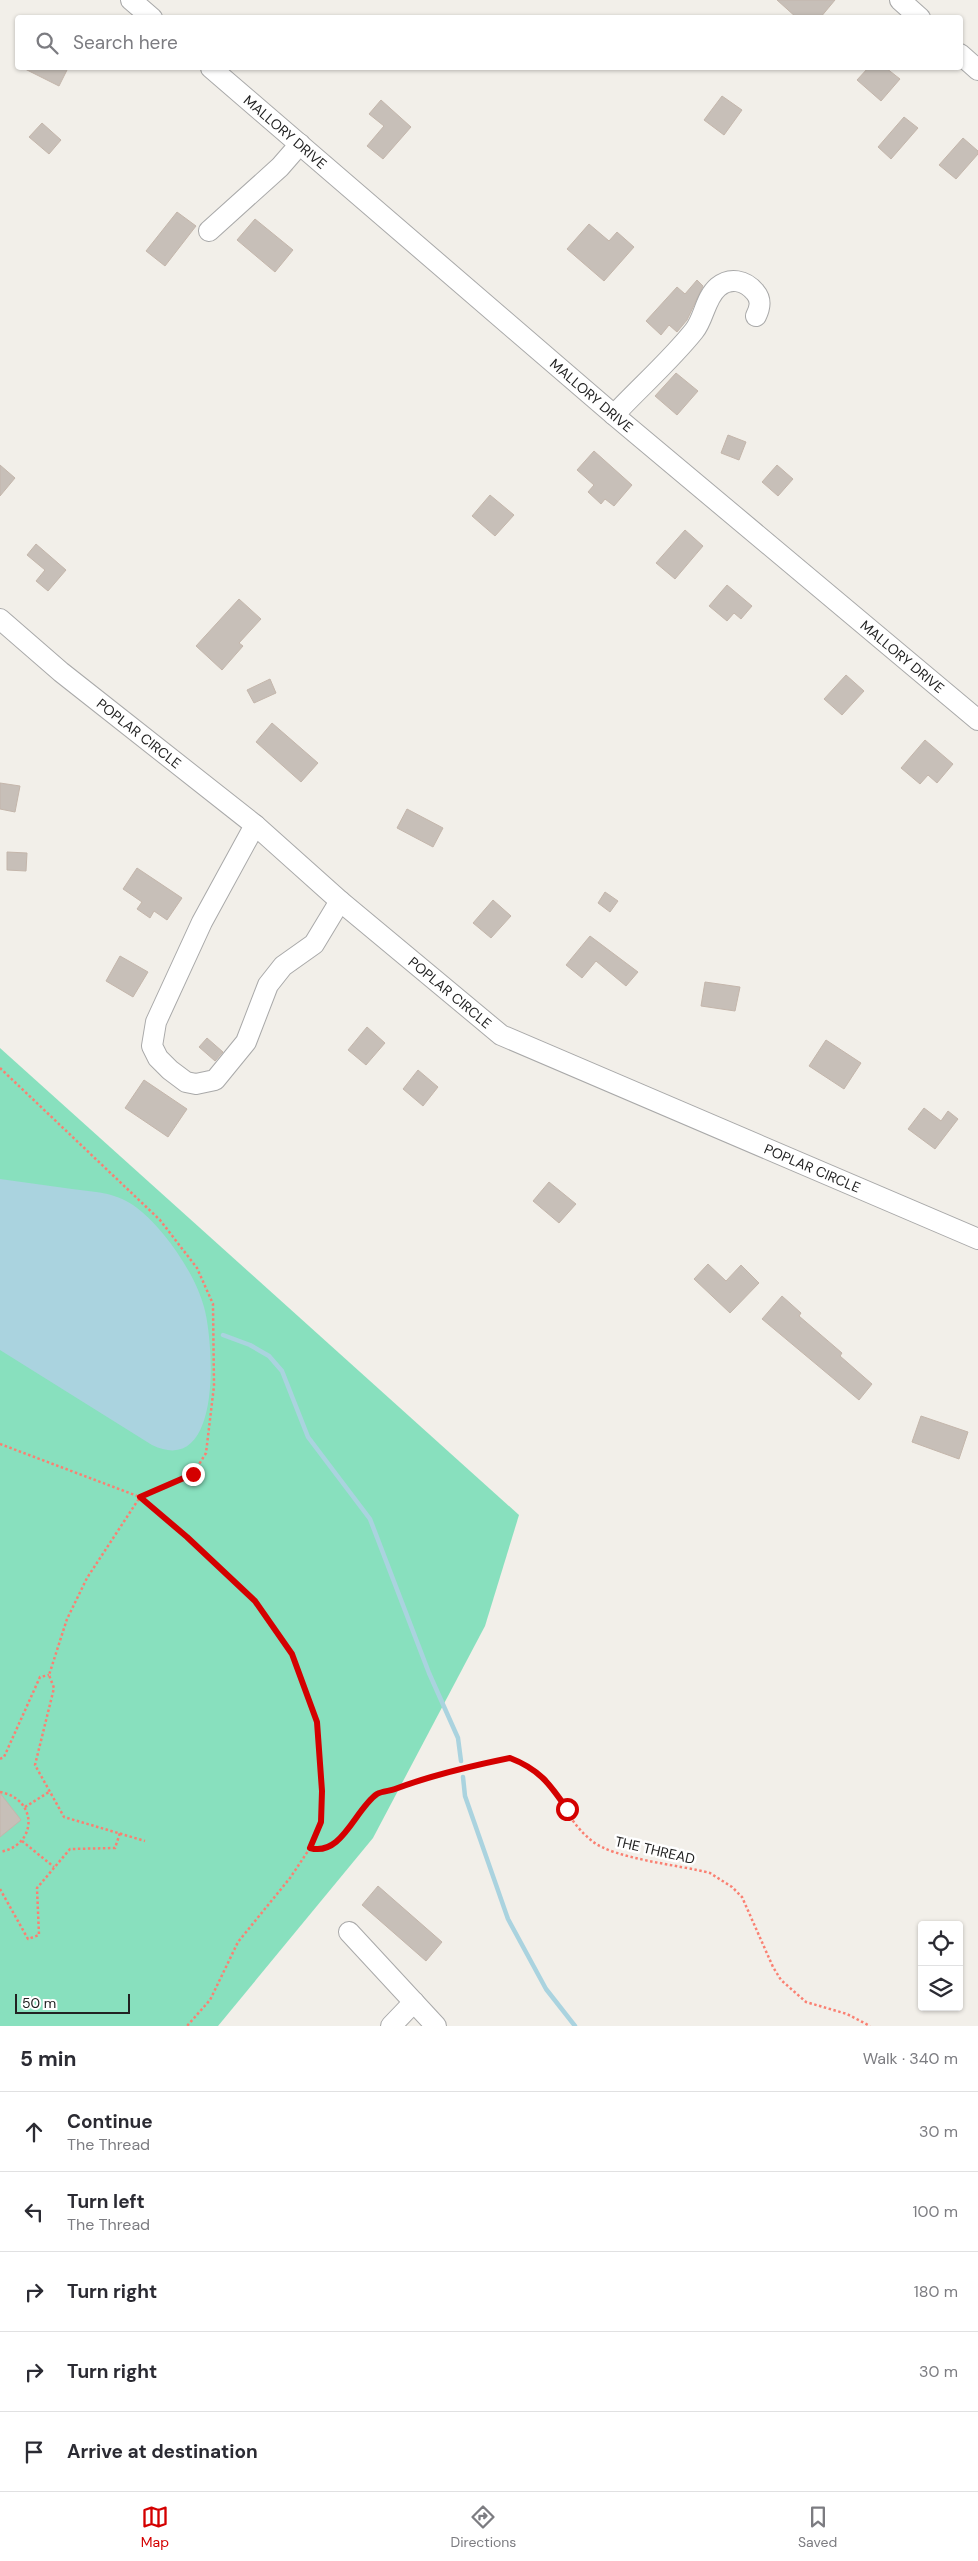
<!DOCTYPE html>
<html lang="en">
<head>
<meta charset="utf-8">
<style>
  body { margin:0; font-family:"DM Sans",sans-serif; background:#f7f7f7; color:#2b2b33 }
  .controls { position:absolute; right:15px; bottom:15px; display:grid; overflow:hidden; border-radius:5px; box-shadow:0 1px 4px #0004 }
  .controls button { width:45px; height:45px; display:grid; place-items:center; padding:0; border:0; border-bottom:1px solid #e1e1e2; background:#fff; color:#2b2b33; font:25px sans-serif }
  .scale { position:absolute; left:15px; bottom:12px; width:115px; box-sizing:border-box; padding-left:5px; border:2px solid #222; border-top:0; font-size:14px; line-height:18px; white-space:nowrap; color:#222; -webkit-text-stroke:4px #fff; paint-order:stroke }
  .stop { position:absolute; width:15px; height:15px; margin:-11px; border:4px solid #d40000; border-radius:50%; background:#fff }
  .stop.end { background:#d40000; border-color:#fff; box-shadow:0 1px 5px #0008 }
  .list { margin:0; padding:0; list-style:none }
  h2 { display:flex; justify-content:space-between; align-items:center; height:65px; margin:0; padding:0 20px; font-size:21px }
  h2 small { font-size:16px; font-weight:400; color:#7c7c81 }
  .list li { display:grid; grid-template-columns:32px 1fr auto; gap:15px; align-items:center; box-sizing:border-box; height:80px; padding:0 20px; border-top:1px solid #e1e1e2 }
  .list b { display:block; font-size:19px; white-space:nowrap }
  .list p { margin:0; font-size:16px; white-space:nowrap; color:#7c7c81 }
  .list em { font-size:16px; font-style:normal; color:#7c7c81 }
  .icon { flex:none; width:28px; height:28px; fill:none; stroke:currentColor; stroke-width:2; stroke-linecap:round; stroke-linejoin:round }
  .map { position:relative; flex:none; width:978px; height:2026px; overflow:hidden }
  .search { position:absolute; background:#fff; box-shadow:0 1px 4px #0004; left:15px; right:15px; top:15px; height:55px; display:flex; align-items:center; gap:12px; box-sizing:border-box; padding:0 18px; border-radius:5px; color:#7c7c81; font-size:19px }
  .sheet { height:465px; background:#fff }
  nav { display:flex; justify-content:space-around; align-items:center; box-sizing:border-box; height:70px; border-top:1px solid #e1e1e2; background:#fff; font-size:14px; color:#7c7c81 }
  nav a { display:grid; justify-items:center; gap:2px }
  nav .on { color:#d40000 }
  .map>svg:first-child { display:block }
  .pitch { fill:#88e0be }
  .water { fill:#aad3df }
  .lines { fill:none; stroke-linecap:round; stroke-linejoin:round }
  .stream { stroke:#aad3df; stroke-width:4.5 }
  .building { fill:#c7bfb8; stroke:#c4b6ab }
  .minor-casing { stroke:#a9a9a9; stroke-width:22 }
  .path { stroke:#fa8072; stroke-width:2.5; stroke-dasharray:2.5 2.5; stroke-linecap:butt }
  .minor { stroke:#fff; stroke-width:20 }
  .route { stroke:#d40000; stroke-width:6 }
  .labels { text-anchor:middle; stroke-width:5; stroke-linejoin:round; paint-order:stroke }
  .street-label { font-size:14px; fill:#222; stroke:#fff }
</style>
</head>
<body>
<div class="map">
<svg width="978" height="2026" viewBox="0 0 978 2026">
  <rect width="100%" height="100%" fill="#f2efe9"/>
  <!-- pitch -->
  <polygon class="pitch" points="0,1048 519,1515 485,1626 373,1838 218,2026 0,2026"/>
  <!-- water -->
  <path class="water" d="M0 1179C24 1182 48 1186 72 1189 94 1192 114 1192 133 1205 162 1225 195 1273 204 1307 214 1342 223 1479 152 1445L0 1350Z"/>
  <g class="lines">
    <!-- stream -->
    <g class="stream">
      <polyline points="223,1335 250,1345 269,1356 282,1371 308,1437 370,1519 429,1673 458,1738 461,1761"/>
      <polyline points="463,1777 465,1796 508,1919 546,1989 575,2026"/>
    </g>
  </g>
  <!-- building -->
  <g class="building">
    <polygon points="777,0 835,0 820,18 797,18"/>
    <polygon points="23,68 68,68 59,86"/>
    <polygon points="868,68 886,68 900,79 881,101 857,80"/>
    <polygon points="722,96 742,110 724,135 704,120"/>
    <polygon points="381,100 411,127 383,159 367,146 384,126 369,114"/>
    <polygon points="904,117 918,128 891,159 878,147"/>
    <polygon points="42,123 61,140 49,154 29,137"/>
    <polygon points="963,138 978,151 978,154 956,179 939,165"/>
    <polygon points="177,212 196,226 165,266 146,251"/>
    <polygon points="255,219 293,250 275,272 237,240"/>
    <polygon points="589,224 609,241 617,232 634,247 604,281 567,249"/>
    <polygon points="697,280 703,286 687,320 677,332 669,325 661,335 646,321 677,287 685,294"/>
    <polygon points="676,373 698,391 677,415 655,396"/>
    <polygon points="728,435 746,442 739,460 721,453"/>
    <polygon points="594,451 632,485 614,506 605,499 601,504 588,492 594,485 577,470"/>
    <polygon points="0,465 15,478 0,496"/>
    <polygon points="777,465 793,479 778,496 762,482"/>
    <polygon points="490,495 514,515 495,536 472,516"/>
    <polygon points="685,530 703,546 675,579 656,563"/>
    <polygon points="36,544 66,570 48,591 36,581 45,570 27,555"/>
    <polygon points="727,585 752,606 741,619 734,613 727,621 709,606"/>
    <polygon points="239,599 261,619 239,643 243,646 222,670 196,646"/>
    <polygon points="846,675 864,691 842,715 824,699"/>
    <polygon points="270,679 276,693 254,703 247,690"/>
    <polygon points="272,723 318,763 301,782 256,742"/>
    <polygon points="925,740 953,764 937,783 928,775 920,784 901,768"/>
    <polygon points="0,783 20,786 15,812 0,809"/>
    <polygon points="407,809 443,828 433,847 397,828"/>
    <polygon points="7,852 27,853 26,871 7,870"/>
    <polygon points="137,868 182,898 167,920 154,911 150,918 137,909 142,902 123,889"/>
    <polygon points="605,892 618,901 610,912 598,903"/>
    <polygon points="493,900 511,916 491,938 473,923"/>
    <polygon points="590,936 638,972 626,986 596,961 582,978 566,965"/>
    <polygon points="120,956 148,972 133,997 106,981"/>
    <polygon points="705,982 740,987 735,1011 701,1006"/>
    <polygon points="367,1027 385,1043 366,1065 348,1050"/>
    <polygon points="207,1038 223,1052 215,1061 199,1047"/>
    <polygon points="826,1040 861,1063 844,1089 809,1066"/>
    <polygon points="418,1070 438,1087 423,1106 403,1089"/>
    <polygon points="144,1080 187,1109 168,1137 125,1108"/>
    <polygon points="924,1108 941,1121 948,1111 958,1119 935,1149 908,1129"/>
    <polygon points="549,1182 576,1204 559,1223 533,1201"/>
    <polygon points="708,1264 726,1281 741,1265 759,1283 730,1313 694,1279"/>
    <polygon points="782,1296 801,1313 799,1316 842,1353 840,1356 872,1384 859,1400 762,1319"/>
    <polygon points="921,1416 968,1432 959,1459 912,1442"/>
    <polygon points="0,1793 21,1820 0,1837"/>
    <polygon points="378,1886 442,1942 426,1961 362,1905"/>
  </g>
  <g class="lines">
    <defs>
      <g id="minor">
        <polyline points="131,0 152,18"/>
        <polyline points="900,0 920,18"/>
        <polyline points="960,54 978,70"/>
        <path id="s1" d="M211 68 614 415 978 720"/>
        <polyline points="209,231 280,167 300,144"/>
        <path d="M614 415C640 387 670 361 694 331 704 319 705 298 718 287 730 277 745 280 755 292 762 300 760 308 756 316"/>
        <path id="s2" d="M0 619 61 672 255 825 340 901 501 1035 978 1239"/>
        <polyline points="255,825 202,922 156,1022 152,1046 158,1058 170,1070 186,1082 196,1084 215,1080 246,1042 268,985 283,966 314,944 340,901"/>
        <polyline points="349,1932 436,2026"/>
        <polyline points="391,2026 414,2002"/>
      </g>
    </defs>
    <!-- minor casing -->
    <use href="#minor" class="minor-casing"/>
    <!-- path -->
    <g class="path">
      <polyline points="0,1068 160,1220 197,1268 213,1304 214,1386 206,1453 193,1474 140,1497 87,1578 67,1619 49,1675 54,1688 35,1765 64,1817 145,1841"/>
      <polyline points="0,1444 140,1497 187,1537 255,1601 292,1655 317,1722 322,1791 321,1822 310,1848 290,1878 238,1942 210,2000 187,2026"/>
      <polyline points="0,1759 4,1757 40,1677 49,1675"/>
      <path d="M0 1792C38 1799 38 1845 0 1852"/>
      <polyline points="25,1807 49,1792"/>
      <polyline points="22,1841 54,1867"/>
      <path d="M310 1848C342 1857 355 1808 377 1794 382 1791 390 1791 395 1789 432 1775 471 1765 510 1758 562 1777 556 1812 592 1841 614 1859 680 1865 710 1873L732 1887 742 1897 773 1967 781 1980 806 2002 847 2014 870 2026"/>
      <polyline points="0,1889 28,1939 39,1935 37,1888 70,1849 115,1848 120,1833"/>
    </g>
    <!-- minor -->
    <use href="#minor" class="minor"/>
  </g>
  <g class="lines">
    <!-- route -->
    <path class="route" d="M193 1474 140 1497 187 1537 255 1601 292 1654 317 1722 322 1791 321 1822 310 1848C342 1857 355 1809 377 1794 382 1791 390 1791 395 1789 432 1775 471 1766 510 1758 539 1769 550 1784 567 1809"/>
  </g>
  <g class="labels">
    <!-- street labels -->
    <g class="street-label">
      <text dy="5" stroke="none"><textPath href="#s1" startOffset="98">MALLORY DRIVE</textPath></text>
      <text dy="5" stroke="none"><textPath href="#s1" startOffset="502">MALLORY DRIVE</textPath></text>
      <text dy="5" stroke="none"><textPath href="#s1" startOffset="908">MALLORY DRIVE</textPath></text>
      <text dy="5" stroke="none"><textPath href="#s2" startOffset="180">POPLAR CIRCLE</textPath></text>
      <text dy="5" stroke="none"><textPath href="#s2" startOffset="585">POPLAR CIRCLE</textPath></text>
      <text dy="5" stroke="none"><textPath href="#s2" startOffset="990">POPLAR CIRCLE</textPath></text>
      <text transform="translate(655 1850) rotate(13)" y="5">THE THREAD</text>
    </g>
  </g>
</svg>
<div class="controls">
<button><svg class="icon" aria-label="locate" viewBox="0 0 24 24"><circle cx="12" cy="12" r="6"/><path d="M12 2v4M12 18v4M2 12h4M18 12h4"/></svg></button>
<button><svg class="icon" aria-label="layers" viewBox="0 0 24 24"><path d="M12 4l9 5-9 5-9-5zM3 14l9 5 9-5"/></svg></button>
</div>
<div class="scale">50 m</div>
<div class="stop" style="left:567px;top:1809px"></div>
<div class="stop end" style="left:193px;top:1474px"></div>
<div class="search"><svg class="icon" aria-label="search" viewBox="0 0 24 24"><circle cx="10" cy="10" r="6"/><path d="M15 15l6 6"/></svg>Search here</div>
</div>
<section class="sheet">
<h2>5 min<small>Walk · 340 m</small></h2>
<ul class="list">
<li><svg class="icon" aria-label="ahead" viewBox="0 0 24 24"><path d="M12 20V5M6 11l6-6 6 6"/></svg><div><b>Continue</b><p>The Thread</p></div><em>30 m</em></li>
<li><svg class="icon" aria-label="left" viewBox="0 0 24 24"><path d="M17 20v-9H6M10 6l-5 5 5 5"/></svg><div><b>Turn left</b><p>The Thread</p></div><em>100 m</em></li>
<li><svg class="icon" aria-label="right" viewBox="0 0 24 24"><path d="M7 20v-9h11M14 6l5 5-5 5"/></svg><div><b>Turn right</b></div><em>180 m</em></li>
<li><svg class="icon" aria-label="right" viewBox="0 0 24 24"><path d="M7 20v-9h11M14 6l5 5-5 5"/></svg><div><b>Turn right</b></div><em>30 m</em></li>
<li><svg class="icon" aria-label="arrive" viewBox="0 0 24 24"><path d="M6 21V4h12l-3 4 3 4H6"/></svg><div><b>Arrive at destination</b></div></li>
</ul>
</section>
<nav>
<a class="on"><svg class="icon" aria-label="map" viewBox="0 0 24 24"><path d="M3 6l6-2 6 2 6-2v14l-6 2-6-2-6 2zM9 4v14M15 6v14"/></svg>Map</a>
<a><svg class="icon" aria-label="directions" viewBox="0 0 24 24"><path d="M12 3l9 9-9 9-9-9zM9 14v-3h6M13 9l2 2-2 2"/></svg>Directions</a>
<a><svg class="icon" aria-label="saved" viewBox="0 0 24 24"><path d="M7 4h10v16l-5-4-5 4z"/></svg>Saved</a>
</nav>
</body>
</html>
